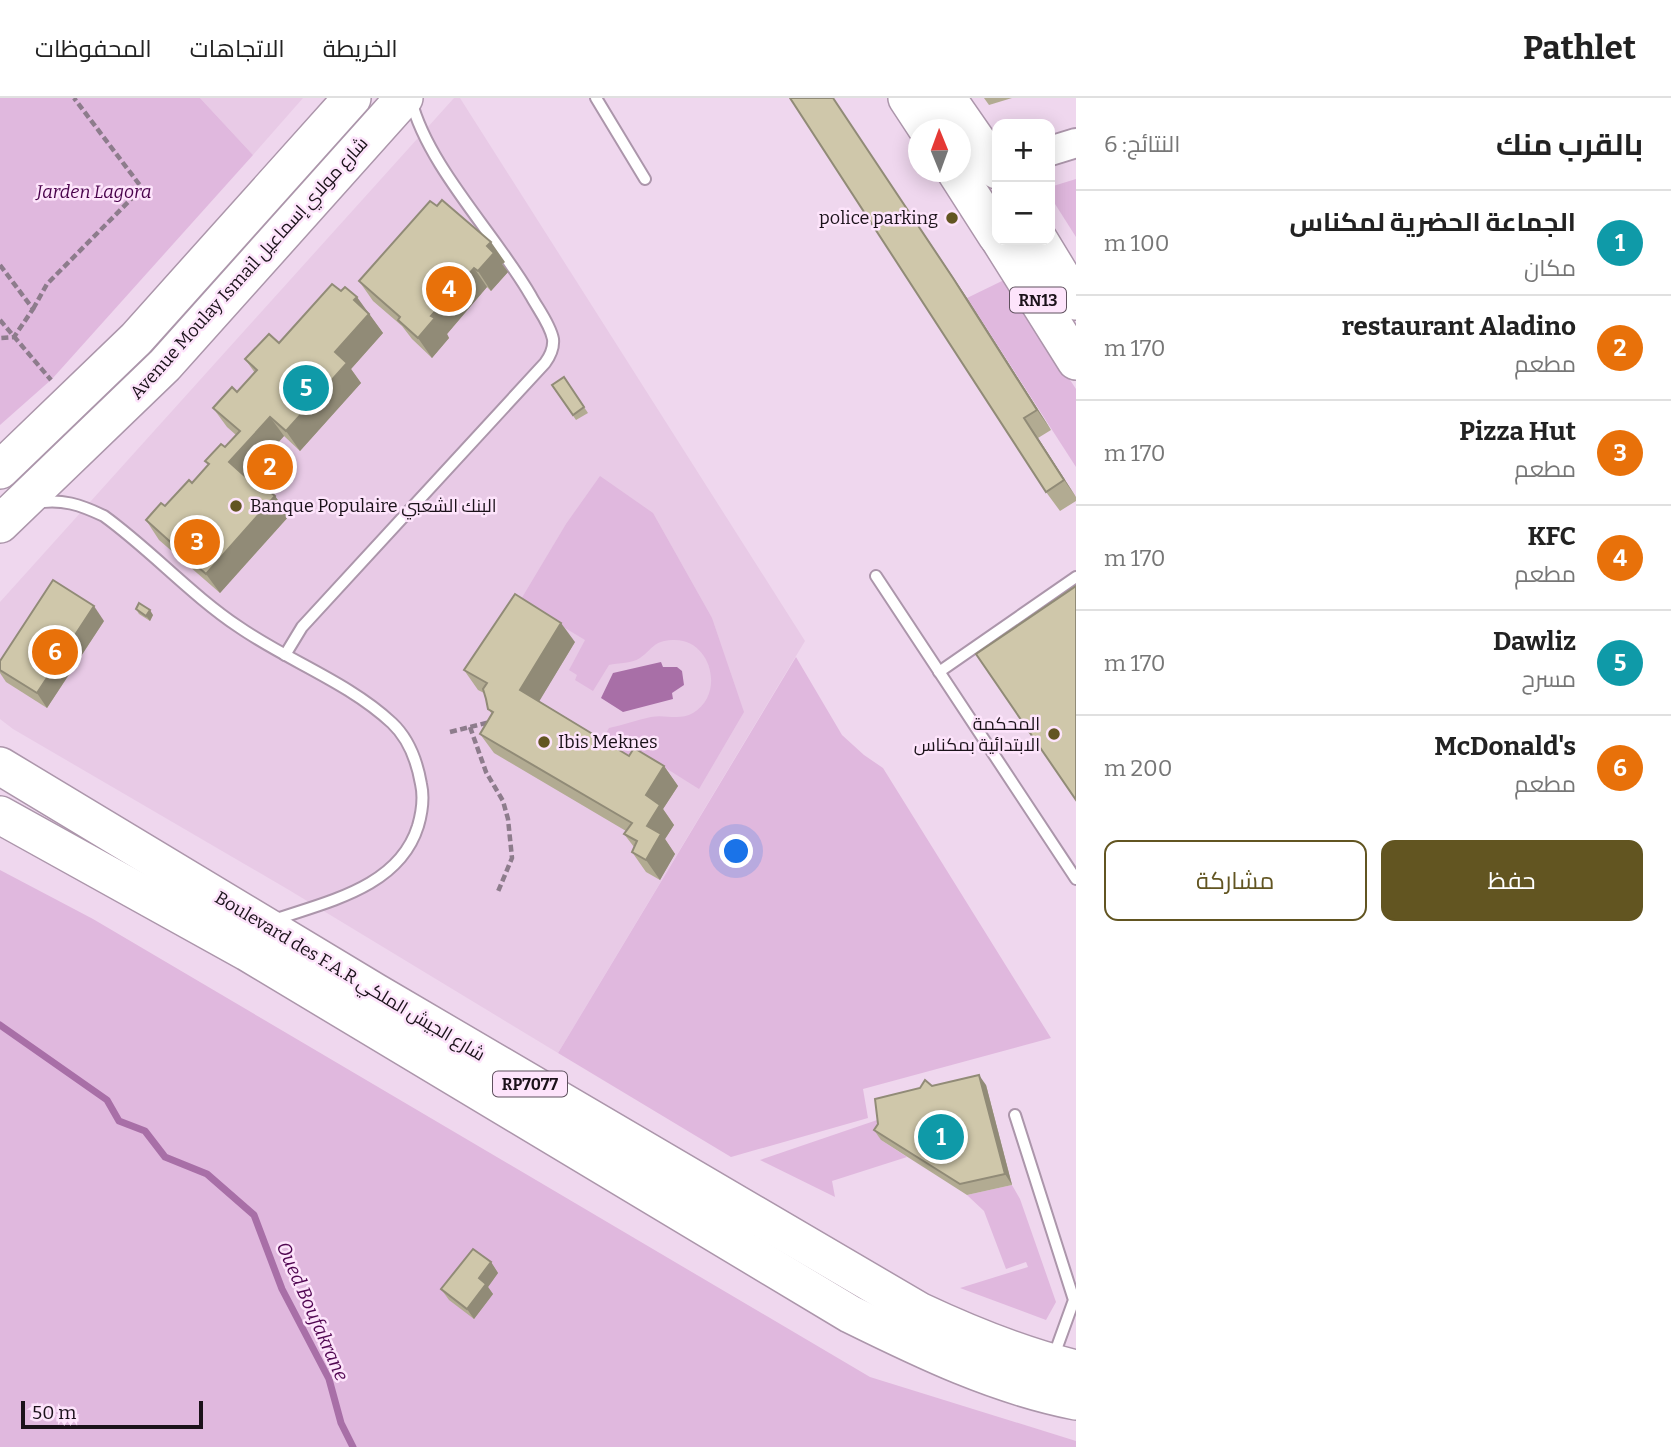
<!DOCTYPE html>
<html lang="ar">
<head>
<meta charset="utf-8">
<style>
  body { margin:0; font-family:Bitter,Cairo,serif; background:#f2f2f2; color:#222; direction:rtl }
  .controls { position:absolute; right:21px; top:21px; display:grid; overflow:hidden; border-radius:14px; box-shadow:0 4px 18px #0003 }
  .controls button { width:63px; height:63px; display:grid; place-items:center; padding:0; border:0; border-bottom:2px solid #e0e0e0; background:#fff; color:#222; font:35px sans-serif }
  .compass { position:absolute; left:908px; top:21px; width:63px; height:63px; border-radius:50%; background:#fff; box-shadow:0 4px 18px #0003; rotate:359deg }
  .scale { position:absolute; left:21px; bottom:18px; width:182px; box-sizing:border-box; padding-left:7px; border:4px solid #1b121a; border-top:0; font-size:19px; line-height:24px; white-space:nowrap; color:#1b121a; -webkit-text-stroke:5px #fde4fb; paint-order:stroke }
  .you { position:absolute; left:737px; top:754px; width:24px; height:24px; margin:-18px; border:5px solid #fff; border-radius:50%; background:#1a73e8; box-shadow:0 0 0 10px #1a73e833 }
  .badge { display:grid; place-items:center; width:46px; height:46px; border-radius:50%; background:#625521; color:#fff; font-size:23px; font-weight:700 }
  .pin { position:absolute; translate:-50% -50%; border:4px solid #fff; box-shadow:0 2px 7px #0006 }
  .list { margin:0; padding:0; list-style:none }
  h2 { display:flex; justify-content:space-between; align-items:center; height:91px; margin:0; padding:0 28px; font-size:30px }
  h2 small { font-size:23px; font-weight:400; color:#767676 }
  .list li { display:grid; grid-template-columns:46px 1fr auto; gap:21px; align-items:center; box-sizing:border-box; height:105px; padding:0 28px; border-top:2px solid #e0e0e0 }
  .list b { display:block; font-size:26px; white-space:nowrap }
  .list p { margin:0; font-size:23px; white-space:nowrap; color:#767676 }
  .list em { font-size:23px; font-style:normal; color:#767676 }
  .actions { display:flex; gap:14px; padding:21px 28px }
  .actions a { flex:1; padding:16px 0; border:2px solid #625521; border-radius:14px; text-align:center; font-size:24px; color:#625521 }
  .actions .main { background:#625521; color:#fff }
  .map { position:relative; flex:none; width:1076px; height:1349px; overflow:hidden; direction:ltr }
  header { display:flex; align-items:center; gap:42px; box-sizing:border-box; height:98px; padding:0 35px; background:#fff; border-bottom:2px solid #e0e0e0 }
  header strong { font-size:33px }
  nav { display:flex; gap:38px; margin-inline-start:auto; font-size:24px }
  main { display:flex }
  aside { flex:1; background:#fff }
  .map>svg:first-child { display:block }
  .built { fill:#e8cae6 }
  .green { fill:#e0b8de }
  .water { fill:#a86fa7 }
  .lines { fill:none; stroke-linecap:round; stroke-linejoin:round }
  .stream { stroke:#a86fa7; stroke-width:7 }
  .service-casing { stroke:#ac96ab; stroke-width:14 }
  .tertiary-casing { stroke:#ac96ab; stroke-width:32 }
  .primary-casing { stroke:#ac96ab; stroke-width:40 }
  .path { stroke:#8d7c8c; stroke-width:4.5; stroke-dasharray:7 3.5; stroke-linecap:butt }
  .service { stroke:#fff; stroke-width:10 }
  .tertiary { stroke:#fff; stroke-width:28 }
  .primary { stroke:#fff; stroke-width:37 }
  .wall { fill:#b2ab92 }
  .shaded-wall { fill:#918b77 }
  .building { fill:#cfc7aa; stroke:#918b77; stroke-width:2 }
  .poi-dot { fill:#625521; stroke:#fde4fb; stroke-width:2.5 }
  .labels { text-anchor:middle; stroke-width:5; stroke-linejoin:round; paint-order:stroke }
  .shield { fill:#fde4fb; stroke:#5f515e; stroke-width:2 }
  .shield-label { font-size:16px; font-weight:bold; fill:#1b121a }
  .park-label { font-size:18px; font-style:italic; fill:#48004a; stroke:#fde4fb }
  .poi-label { font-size:18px; fill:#1b121a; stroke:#fde4fb; text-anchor:end }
  .street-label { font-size:18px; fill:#1b121a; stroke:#fde4fb }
  .water-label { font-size:19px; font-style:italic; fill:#500651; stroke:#fde4fb }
</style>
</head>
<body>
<header>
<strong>Pathlet</strong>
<nav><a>الخريطة</a><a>الاتجاهات</a><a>المحفوظات</a></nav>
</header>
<main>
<aside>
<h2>بالقرب منك<small>النتائج: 6</small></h2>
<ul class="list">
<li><span class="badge" style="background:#0f9aa8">1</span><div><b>الجماعة الحضرية لمكناس</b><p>مكان</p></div><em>100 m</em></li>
<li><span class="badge" style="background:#e8710a">2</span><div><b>restaurant Aladino</b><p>مطعم</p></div><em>170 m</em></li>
<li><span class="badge" style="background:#e8710a">3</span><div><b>Pizza Hut</b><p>مطعم</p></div><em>170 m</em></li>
<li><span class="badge" style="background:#e8710a">4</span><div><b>KFC</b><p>مطعم</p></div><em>170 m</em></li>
<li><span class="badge" style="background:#0f9aa8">5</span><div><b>Dawliz</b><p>مسرح</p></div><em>170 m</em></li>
<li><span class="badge" style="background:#e8710a">6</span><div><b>McDonald's</b><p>مطعم</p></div><em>200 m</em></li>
</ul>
<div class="actions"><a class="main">حفظ</a><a>مشاركة</a></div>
</aside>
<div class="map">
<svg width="1076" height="1349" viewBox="0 0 1076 1349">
  <rect width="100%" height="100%" fill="#efd7ee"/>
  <!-- built -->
  <g class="built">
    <polygon points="200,0 303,0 253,57"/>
    <polygon points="454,0 460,0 805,543 558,955 289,792 13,631 0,621 0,504"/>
  </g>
  <!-- green -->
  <g class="green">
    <polygon points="0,0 200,0 253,57 52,281 0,327"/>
    <polygon points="1076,81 1076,139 1050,98 1050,89"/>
    <polygon points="1004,182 1076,291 1076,369 967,200"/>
    <path d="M600 378 653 415 712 520 744 614 699 691 648 659 642 667 604 644V639L609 630C623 627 637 622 651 619 665 616 679 623 693 615 726 596 711 539 672 542 653 543 653 551 640 560 633 565 618 565 609 567L593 593 575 582 577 577 569 572 585 542 520 503 566 426Z"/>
    <polygon points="796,559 842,637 864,657 883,670 1051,940 863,991 868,1020 731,1059 558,955"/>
    <polygon points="0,772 93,821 870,1279 1076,1343 1076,1349 0,1349"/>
    <polygon points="883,1020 881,1042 907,1059 832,1083 835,1099 760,1062"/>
    <polygon points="1012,1087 1020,1101 1056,1204 1046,1222 960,1190 1028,1169 1026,1164 1006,1171 984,1113 967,1097"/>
  </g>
  <!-- water -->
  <polygon class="water" points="661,564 663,569 677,569 682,573 684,587 672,595 673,601 623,614 601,600 613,575"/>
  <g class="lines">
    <!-- stream -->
    <polyline class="stream" points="0,927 107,1002 119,1023 145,1033 165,1059 207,1076 254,1117 282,1191 329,1281 341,1325 353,1349"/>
    <defs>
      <g id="service">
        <polyline points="596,0 645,81"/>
        <path d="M36 405C61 400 81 407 104 418 151 452 191 497 239 529 288 563 348 584 392 625 409 641 417 663 421 686 424 699 422 714 418 728 399 789 329 803 274 822"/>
        <polyline points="876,478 1076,781"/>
        <path d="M285 557 302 529 545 265C550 258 554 250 553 241 550 226 538 211 531 198 496 137 428 69 411 2"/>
        <polyline points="939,574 1076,479"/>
        <polyline points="1015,1017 1074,1202 1053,1260"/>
      </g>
      <polyline id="tertiary" points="1050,53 1076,45"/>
      <g id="primary">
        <polyline points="907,0 928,32"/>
        <polyline points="947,0 997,72"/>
        <polyline points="956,74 997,138"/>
        <polyline points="1000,142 1076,263"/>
        <polyline points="1039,142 1076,203"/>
        <polyline points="0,372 136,241 352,0"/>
        <polyline points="0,426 165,267 404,0"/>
        <path d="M0 668 375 894 919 1213C970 1237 1022 1258 1076 1271"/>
        <path d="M0 717 247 854 850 1216C923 1252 995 1287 1076 1303"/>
      </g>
    </defs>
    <!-- service casing -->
    <use href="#service" class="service-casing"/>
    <!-- tertiary casing -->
    <use href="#tertiary" class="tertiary-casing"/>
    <!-- primary casing -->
    <use href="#primary" class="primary-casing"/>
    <!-- path -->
    <g class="path">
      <polyline points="0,167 33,211 14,239 0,240"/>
      <polyline points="33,211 47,186 142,90 74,0"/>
      <polyline points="0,222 51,282"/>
      <polyline points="470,629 486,674 503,703 508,721 512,760 497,796"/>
      <polyline points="450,634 490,624"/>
    </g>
    <!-- service -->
    <use href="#service" class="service"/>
    <!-- tertiary -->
    <use href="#tertiary" class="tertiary"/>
    <!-- primary -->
    <use href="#primary" class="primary"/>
  </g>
  <!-- wall -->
  <g class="wall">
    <polygon points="833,0 967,200 1051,332 1038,340 1076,399 1076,403 1060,413 1046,394"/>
    <polygon points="984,0 1012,0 989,7"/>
    <polygon points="505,164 502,166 508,174 491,193 487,189 447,236 449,240 432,260 412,241 402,228 373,203 359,183"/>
    <polygon points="366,213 369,216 383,235 351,271 361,285 300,353 284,338 247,380 258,390 275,398 289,418 220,495 159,442 146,422 165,408 192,385 208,367 205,363 225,349 236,337 227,329 213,310 237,294 255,275 245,261 279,245"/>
    <polygon points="564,279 588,315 576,322 552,287"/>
    <polygon points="136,511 153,517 150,523 139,516"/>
    <polygon points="104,523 47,610 6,584 0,575 0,563"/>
    <polygon points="575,544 539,603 629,658 664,668 678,688 663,711 674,727 665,741 675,756 660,782 646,774 632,754 634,749 624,736 626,733 494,655 480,636 492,616 488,611 484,595 478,592 464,572"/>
    <polygon points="986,987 1012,1087 967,1097 881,1042 874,1032 932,988"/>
    <polygon points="491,1164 498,1175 488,1189 493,1196 474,1221 449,1202 441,1191"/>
  </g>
  <!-- shaded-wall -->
  <g class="shaded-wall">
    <polygon points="833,0 967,200 1051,332 1037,312"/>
    <polygon points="491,144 505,164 502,166 508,174 491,193 478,173 487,148"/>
    <polygon points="474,170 487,189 447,236 449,240 432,260 418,240 431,218"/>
    <polygon points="357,199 383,235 351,271 361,285 300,353 286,333 335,254 354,202"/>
    <polygon points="270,319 284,338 243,384 229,364"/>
    <polygon points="1024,320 1038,340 1076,399 1064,382"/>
    <polygon points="275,398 289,418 220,495 206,476"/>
    <polygon points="94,508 104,523 47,610 37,595"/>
    <polygon points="150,512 153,517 150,523 146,518"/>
    <polygon points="561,525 575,544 534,612 520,592"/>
    <polygon points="664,668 678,688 663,711 674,727 665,741 675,756 660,782 646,762 646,697"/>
    <polygon points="979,977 986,987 1012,1087 1005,1076"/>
    <polygon points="491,1164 498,1175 488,1189 493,1196 474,1221 467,1211 479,1180"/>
  </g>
  <!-- building -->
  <g class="building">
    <polygon points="790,0 833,0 953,180 1037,312 1024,320 1064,382 1046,394"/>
    <polygon points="442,102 491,144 487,148 494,155 478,173 474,170 431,218 435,220 418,240 398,222 400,219 359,183 430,103 437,108"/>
    <polygon points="332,186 341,193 345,189 357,199 354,202 369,216 335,254 347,265 286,333 270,319 229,364 258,390 261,386 275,398 206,476 146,422 161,405 165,408 189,382 192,385 209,366 205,363 221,346 225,349 240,333 213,310 232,289 237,294 257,272 245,261 269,236 279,245"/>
    <polygon points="564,279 584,309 573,317 552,287"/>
    <polygon points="53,482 94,508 37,595 0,572 0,563"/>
    <polygon points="1076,488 1076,702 976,556"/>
    <polygon points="515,496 561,525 520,592 629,658 634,650 664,668 646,697 660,707 647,728 661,736 646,762 632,754 637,743 624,736 632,725 480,636 493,614 488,611 486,601 483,591 487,585 464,572"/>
    <polygon points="139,505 150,512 146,518 136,511"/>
    <polygon points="979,977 1005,1076 960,1086 874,1032 878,1026 875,1001 920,990 925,982 932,988"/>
    <polygon points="473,1151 491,1164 479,1180 486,1186 467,1211 441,1191"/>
  </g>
  <!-- markers -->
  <g class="poi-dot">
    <circle cx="952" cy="120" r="7"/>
    <circle cx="236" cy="408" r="7"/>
    <circle cx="1054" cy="636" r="7"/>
    <circle cx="544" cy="644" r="7"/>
  </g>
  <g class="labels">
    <!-- shield labels -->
    <g class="shield">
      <rect x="1010" y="189.5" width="56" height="25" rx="5"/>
      <rect x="493" y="973.5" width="74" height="25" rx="5"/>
    </g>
    <g class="shield-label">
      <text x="1038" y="208">RN13</text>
      <text x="530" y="992">RP7077</text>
    </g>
    <!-- park labels -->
    <g class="park-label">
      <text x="94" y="100">Jarden Lagora</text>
    </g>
    <!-- poi labels -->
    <g class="poi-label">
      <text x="938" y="126">police parking</text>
      <text x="250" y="414" text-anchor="start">Banque Populaire البنك الشعبي</text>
      <text x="1040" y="632">المحكمة<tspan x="1040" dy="21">الابتدائية بمكناس</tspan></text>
      <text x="558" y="650" text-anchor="start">Ibis Meknes</text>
    </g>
    <!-- street labels -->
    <g class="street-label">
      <text transform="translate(249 170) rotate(-48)" y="6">Avenue Moulay Ismail شارع مولاي إسماعيل</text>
      <text transform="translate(350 878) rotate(31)" y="6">Boulevard des F.A.R شارع الجيش الملكي</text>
    </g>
    <!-- water labels -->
    <g class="water-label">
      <text transform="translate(313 1213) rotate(66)" y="7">Oued Boufakrane</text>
    </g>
  </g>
</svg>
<div class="controls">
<button>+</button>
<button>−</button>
</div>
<svg class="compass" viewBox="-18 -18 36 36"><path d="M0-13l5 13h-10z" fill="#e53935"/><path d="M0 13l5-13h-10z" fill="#767676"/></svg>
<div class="scale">50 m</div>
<div class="you"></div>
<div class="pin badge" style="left:941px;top:1039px;background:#0f9aa8">1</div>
<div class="pin badge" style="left:270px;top:369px;background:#e8710a">2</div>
<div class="pin badge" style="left:197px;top:444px;background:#e8710a">3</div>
<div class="pin badge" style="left:449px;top:191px;background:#e8710a">4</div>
<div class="pin badge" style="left:306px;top:290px;background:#0f9aa8">5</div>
<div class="pin badge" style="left:55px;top:554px;background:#e8710a">6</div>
</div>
</main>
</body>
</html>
